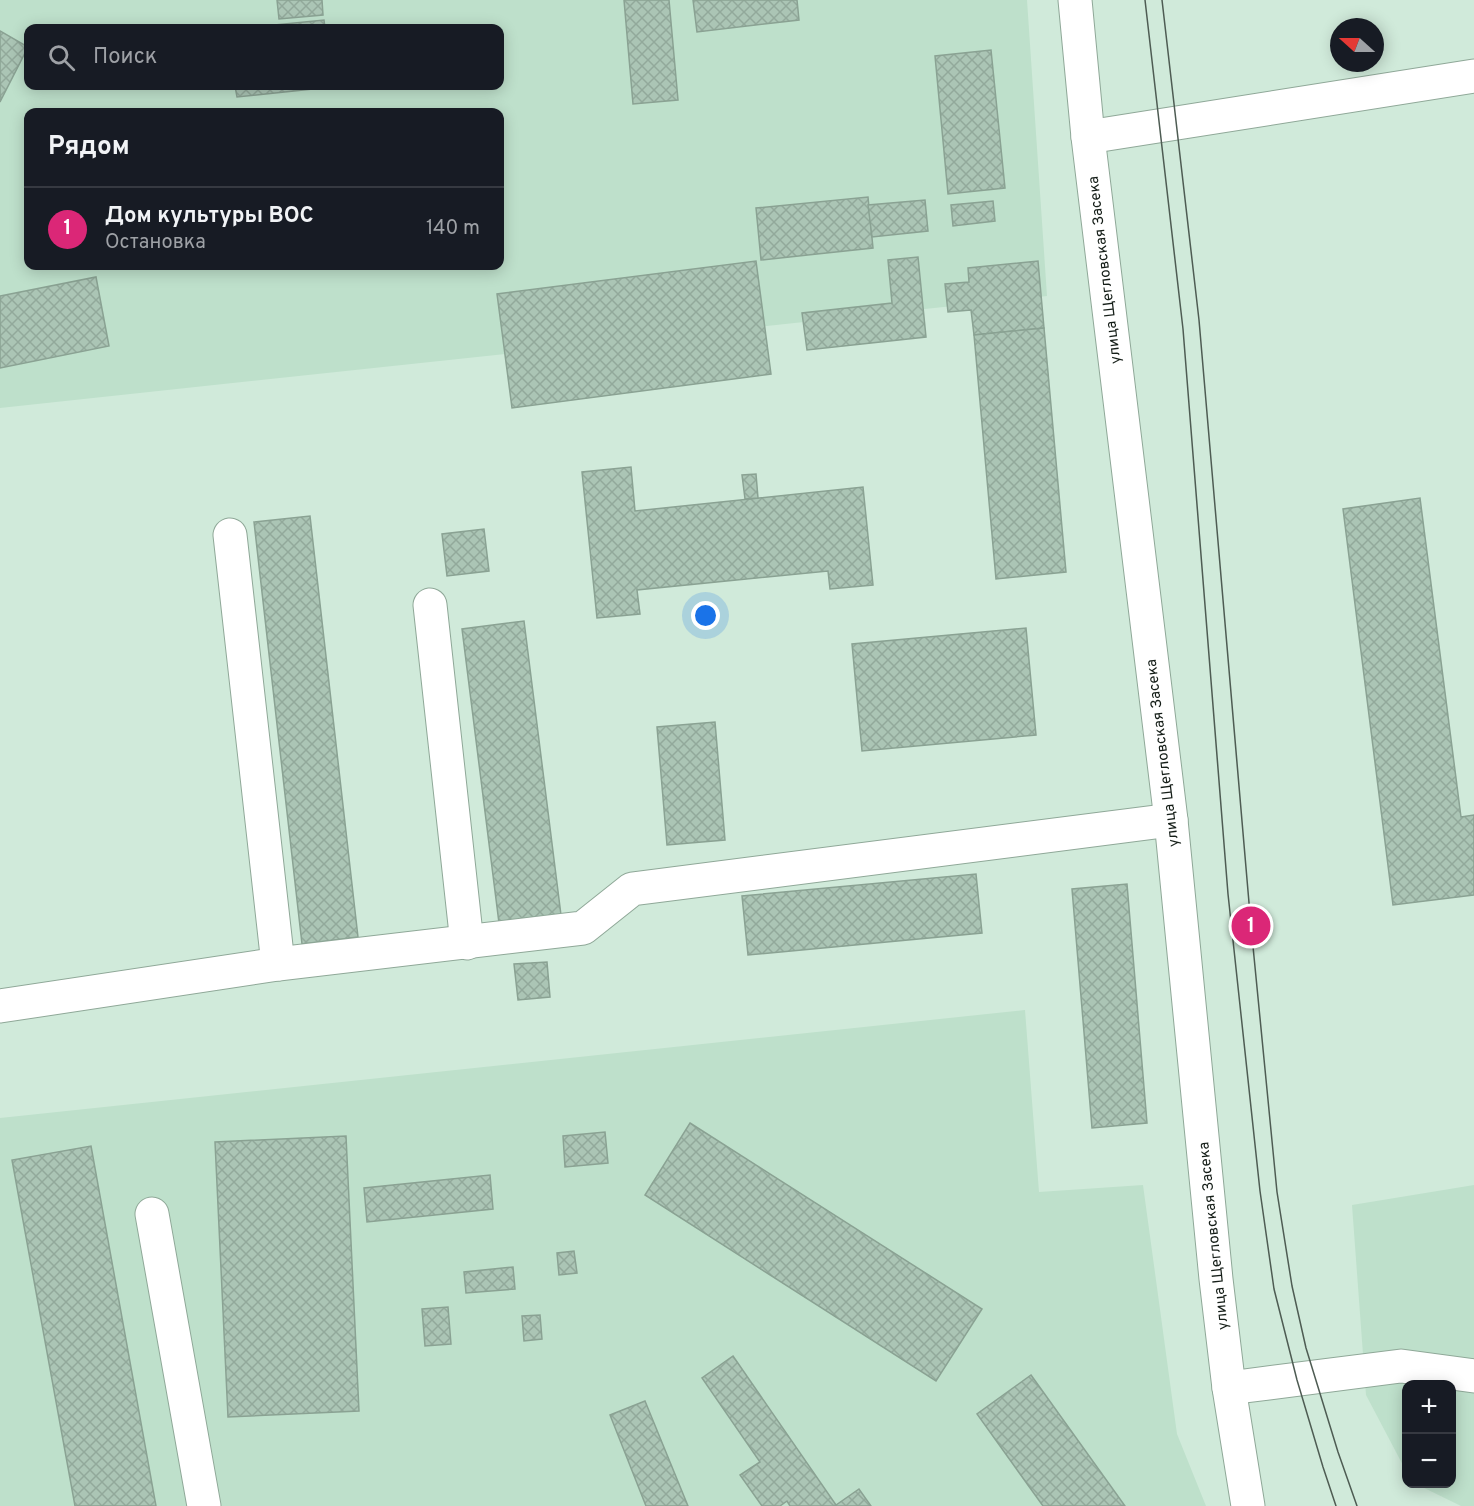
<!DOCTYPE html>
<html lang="ru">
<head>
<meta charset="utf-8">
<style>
  body { margin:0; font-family:Overpass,sans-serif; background:#20242c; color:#f1f3f6 }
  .controls { position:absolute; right:18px; bottom:18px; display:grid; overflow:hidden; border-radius:12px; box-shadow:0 3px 15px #0003 }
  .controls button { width:54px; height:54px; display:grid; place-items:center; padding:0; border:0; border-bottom:2px solid #363941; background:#171b24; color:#f1f3f6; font:30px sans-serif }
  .compass { position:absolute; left:1330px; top:18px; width:54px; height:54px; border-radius:50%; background:#171b24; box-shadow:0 3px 15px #0003; rotate:291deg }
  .you { position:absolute; left:706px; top:616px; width:21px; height:21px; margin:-15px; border:4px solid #fff; border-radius:50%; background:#1a73e8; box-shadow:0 0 0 9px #1a73e833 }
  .badge { display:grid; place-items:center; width:39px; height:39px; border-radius:50%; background:#db2777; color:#fff; font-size:20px; font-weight:700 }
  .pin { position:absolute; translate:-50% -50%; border:3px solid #fff; box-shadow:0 2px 6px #0006 }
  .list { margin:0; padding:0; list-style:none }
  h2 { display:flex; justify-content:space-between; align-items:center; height:78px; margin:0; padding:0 24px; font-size:26px }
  h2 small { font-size:20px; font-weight:400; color:#9ea1a6 }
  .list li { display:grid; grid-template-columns:39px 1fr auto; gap:18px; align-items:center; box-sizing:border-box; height:84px; padding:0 24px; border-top:2px solid #363941 }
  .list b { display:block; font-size:22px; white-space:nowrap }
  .list p { margin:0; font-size:20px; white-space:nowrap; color:#9ea1a6 }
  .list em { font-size:20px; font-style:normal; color:#9ea1a6 }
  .icon { flex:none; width:33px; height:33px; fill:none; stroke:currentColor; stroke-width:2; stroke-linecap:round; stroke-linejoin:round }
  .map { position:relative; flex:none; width:1474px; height:1506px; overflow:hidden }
  .search { position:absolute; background:#171b24; box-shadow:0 3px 15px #0003; left:24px; top:24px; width:480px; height:66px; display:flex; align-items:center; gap:15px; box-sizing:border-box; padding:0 21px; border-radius:12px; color:#9ea1a6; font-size:22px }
  .panel { position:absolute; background:#171b24; box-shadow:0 3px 15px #0003; left:24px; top:108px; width:480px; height:162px; border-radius:12px }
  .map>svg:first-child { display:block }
  .built { fill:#bee0cb; fill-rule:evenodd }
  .building { fill:url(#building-cross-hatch); stroke:#8aa293; stroke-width:1.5 }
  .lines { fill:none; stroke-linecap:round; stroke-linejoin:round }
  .minor-casing { stroke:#8fa898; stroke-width:35 }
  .minor { stroke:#fff; stroke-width:33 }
  .tram { stroke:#4e5c53; stroke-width:1.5 }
  .labels { text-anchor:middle; stroke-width:6; stroke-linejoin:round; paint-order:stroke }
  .street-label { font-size:15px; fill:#151e18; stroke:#fff }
</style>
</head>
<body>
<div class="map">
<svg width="1474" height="1506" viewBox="0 0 1474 1506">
  <defs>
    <pattern id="building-cross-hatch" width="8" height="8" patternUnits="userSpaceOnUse" patternTransform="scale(1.5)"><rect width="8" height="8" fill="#abc5b5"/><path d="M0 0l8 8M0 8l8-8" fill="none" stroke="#92a99b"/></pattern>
  </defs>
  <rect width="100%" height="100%" fill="#d0eada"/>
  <!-- built -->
  <g class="built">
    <path d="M0 0H1027L1047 296 0 408ZM28 28H500V86H28ZM28 112H500V266H28Z"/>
    <polygon points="1025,1010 1039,1192 1143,1185 1177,1434 1206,1506 0,1506 0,1118"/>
    <polygon points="1474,1185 1474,1506 1461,1506 1416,1484 1452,1484 1452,1384 1406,1384 1406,1471 1366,1395 1352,1205"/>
  </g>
  <!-- building -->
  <g class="building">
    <polygon points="277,0 322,0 323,15 279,19"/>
    <polygon points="624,0 669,0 678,100 633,104"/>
    <polygon points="693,0 797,0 799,20 697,32"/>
    <polygon points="324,20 325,28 275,28 275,25"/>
    <polygon points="0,31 28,47 0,102"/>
    <polygon points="991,50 1005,188 948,194 935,56"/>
    <polygon points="235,86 331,86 331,87 237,97"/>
    <polygon points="868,197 873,248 761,260 756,208"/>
    <polygon points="925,200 928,231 872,237 868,205"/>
    <polygon points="993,201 995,221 953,226 951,205"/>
    <polygon points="918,257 926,337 807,350 802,313 892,303 888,260"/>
    <polygon points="756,261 771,374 512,408 497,294"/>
    <polygon points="1038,261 1044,328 974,335 971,310 948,312 945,284 969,282 968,268"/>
    <polygon points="96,277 109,346 0,368 0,296"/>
    <polygon points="1044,328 1066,572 996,579 974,335"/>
    <polygon points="631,467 635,511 863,487 873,585 830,589 828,571 637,590 640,614 597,618 582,472"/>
    <polygon points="756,474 758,498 745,499 742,475"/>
    <polygon points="1420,498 1461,817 1474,815 1474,895 1393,905 1343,509"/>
    <polygon points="310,516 358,937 302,944 254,522"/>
    <polygon points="484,529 489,571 447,576 442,534"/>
    <polygon points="524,621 561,915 499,923 462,629"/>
    <polygon points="1026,628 1036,735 862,751 852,644"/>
    <polygon points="715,722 725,840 667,845 657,727"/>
    <polygon points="976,874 982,933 748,955 742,896"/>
    <polygon points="1127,884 1147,1123 1092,1128 1072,889"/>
    <polygon points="547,962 550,997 518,1000 514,964"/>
    <polygon points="690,1123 982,1309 936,1381 645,1195"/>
    <polygon points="605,1132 608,1163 565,1167 563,1136"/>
    <polygon points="346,1136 359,1411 228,1417 215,1142"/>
    <polygon points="91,1146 156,1506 75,1506 12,1160"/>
    <polygon points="490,1175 493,1209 367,1222 364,1188"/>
    <polygon points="574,1251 577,1273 559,1275 557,1253"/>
    <polygon points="513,1267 515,1289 466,1293 464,1272"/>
    <polygon points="448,1307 451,1344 425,1346 422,1309"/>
    <polygon points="540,1315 542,1339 524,1341 522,1316"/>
    <polygon points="733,1356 836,1505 859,1489 871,1506 790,1506 787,1501 780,1506 762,1506 740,1475 760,1462 702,1378"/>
    <polygon points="1031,1375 1125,1506 1043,1506 977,1414"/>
    <polygon points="645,1401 688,1506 646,1506 610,1415"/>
  </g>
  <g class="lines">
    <defs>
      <g id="minor">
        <polyline points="1075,0 1088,137 1171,820 1216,1279 1229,1388 1248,1506"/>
        <polyline points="1088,137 1474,76"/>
        <polyline points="230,535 278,964"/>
        <polyline points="430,605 467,943"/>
        <polyline points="0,1006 278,964 583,928 632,889 1171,820"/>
        <polyline points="152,1214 204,1506"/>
        <polyline points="1229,1388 1401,1366 1474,1376"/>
      </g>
    </defs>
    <!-- minor casing -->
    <use href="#minor" class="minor-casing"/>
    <!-- minor -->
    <use href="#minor" class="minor"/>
    <!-- tram -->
    <g class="tram">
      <polyline points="1145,0 1183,329 1228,894 1260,1191 1274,1289 1297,1380 1323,1467 1336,1506"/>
      <polyline points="1162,0 1199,320 1251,926 1277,1192 1292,1286 1306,1348 1338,1452 1357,1506"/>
    </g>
  </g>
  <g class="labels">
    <!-- street labels -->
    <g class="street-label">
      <text transform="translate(1104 270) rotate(-97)" y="5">улица Щегловская Засека</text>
      <text transform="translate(1162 753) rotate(-97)" y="5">улица Щегловская Засека</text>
      <text transform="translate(1213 1236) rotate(-96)" y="5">улица Щегловская Засека</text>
    </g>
  </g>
</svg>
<div class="controls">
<button>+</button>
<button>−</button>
</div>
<svg class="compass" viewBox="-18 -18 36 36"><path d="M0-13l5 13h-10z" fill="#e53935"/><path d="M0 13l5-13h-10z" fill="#9ea1a6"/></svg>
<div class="you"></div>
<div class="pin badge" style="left:1251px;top:926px">1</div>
<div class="search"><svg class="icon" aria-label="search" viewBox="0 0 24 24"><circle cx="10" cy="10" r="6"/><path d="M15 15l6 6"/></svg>Поиск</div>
<section class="panel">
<h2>Рядом<small></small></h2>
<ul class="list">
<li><span class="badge">1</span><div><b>Дом культуры ВОС</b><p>Остановка</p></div><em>140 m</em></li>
</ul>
</section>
</div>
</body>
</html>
